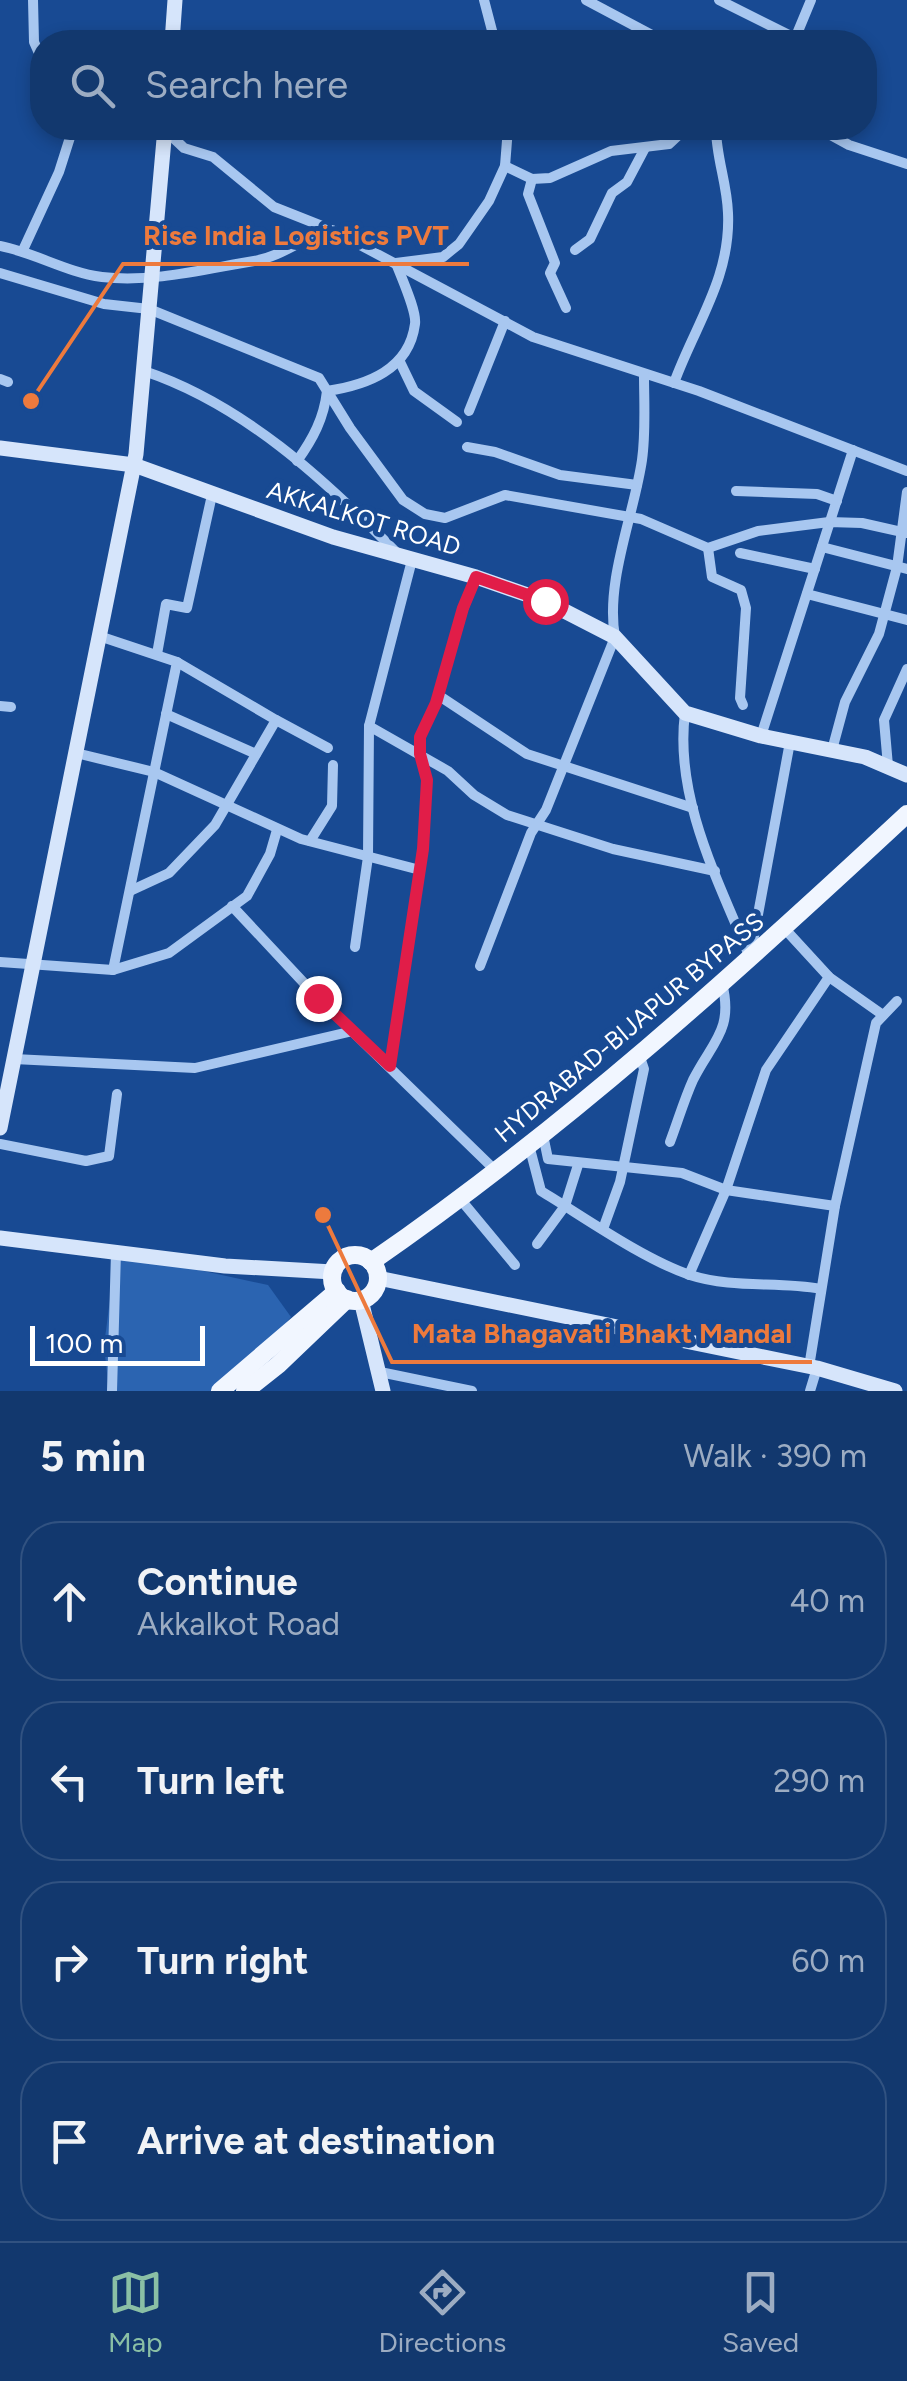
<!DOCTYPE html>
<html lang="en">
<head>
<meta charset="utf-8">
<style>
  body { margin:0; font-family:Figtree,sans-serif; background:#1f4376; color:#f1f3f6 }
  .scale { position:absolute; left:30px; bottom:25px; width:175px; box-sizing:border-box; padding-left:10px; border:5px solid #fff; border-top:0; font-size:28px; line-height:35px; white-space:nowrap; color:#fff; -webkit-text-stroke:8px #184a93; paint-order:stroke }
  .stop { position:absolute; width:30px; height:30px; margin:-22px; border:8px solid #e11d48; border-radius:50%; background:#fff }
  .stop.end { background:#e11d48; border-color:#fff; box-shadow:0 2px 10px #0008 }
  .list { margin:0; padding:0; list-style:none }
  h2 { display:flex; justify-content:space-between; align-items:center; height:130px; margin:0; padding:0 40px; font-size:42px }
  h2 small { font-size:32px; font-weight:400; color:#9cacc2 }
  .list li { display:grid; grid-template-columns:65px 1fr auto; gap:30px; align-items:center; box-sizing:border-box; height:160px; margin:0 20px 20px; padding:0 20px; border:2px solid #315281; border-radius:40px }
  .list b { display:block; font-size:38px; white-space:nowrap }
  .list p { margin:0; font-size:32px; white-space:nowrap; color:#9cacc2 }
  .list em { font-size:32px; font-style:normal; color:#9cacc2 }
  .icon { flex:none; width:55px; height:55px; fill:none; stroke:currentColor; stroke-width:2; stroke-linecap:round; stroke-linejoin:round }
  .map { position:relative; flex:none; width:907px; height:1391px; overflow:hidden }
  .search { position:absolute; background:#12386e; box-shadow:0 5px 15px #0003; left:30px; right:30px; top:30px; height:110px; display:flex; align-items:center; gap:25px; box-sizing:border-box; padding:0 35px; border-radius:40px; color:#9cacc2; font-size:38px }
  .sheet { height:850px; background:#12386e }
  nav { display:flex; justify-content:space-around; align-items:center; box-sizing:border-box; height:140px; border-top:2px solid #315281; background:#12386e; font-size:28px; color:#9cacc2 }
  nav a { display:grid; justify-items:center; gap:5px }
  nav .on { color:#8abfa5 }
  .map>svg:first-child { display:block }
  .green { fill:#2b64b1 }
  .lines { fill:none; stroke-linecap:round; stroke-linejoin:round }
  .street { stroke:#a8c7f0; stroke-width:10 }
  .secondary { stroke:#d6e5fb; stroke-width:15 }
  .primary { stroke:#f1f6ff; stroke-width:18 }
  .route { stroke:#e11d48; stroke-width:12 }
  .labels { text-anchor:middle; stroke-width:10; stroke-linejoin:round; paint-order:stroke }
  .street-label { font-size:25px; fill:#fff; stroke:#184a93 }
  .leader { fill:none; stroke:#ed7a3d; stroke-width:4 }
  .callout-dot { fill:#ed7a3d; stroke:#184a93; stroke-width:4 }
  .callout-label { font-size:28px; text-anchor:middle; font-weight:bold; fill:#ed7a3d; stroke:#184a93; stroke-width:10; stroke-linejoin:round; paint-order:stroke }
</style>
</head>
<body>
<div class="map">
<svg width="907" height="1391" viewBox="0 0 907 1391">
  <rect width="100%" height="100%" fill="#184a93"/>
  <!-- green -->
  <polygon class="green" points="116,1252 268,1285 291,1317 262,1351 213,1391 109,1391 104,1346"/>
  <g class="lines">
    <!-- street -->
    <g class="street">
      <polyline points="33,0 34,42 42,60"/>
      <polyline points="484,0 495,42"/>
      <polyline points="586,0 665,42"/>
      <polyline points="719,0 795,38"/>
      <polyline points="794,41 811,0"/>
      <polyline points="818,128 849,145 907,164"/>
      <polyline points="165,130 184,148 213,157 274,207 327,228"/>
      <polyline points="505,166 532,179 550,178 611,151 669,144 686,128"/>
      <polyline points="532,179 528,194 555,263 550,273 566,308"/>
      <path d="M0 246C36 253 65 272 102 277 152 283 205 269 254 261 285 256 307 234 332 230L533 337 699 391 907 471"/>
      <polyline points="23,250 59,172 73,128"/>
      <polyline points="575,250 590,239 612,193 627,182 645,148"/>
      <polyline points="0,273 104,304 149,309 319,378 350,428 403,500 425,514 445,518 505,495 641,519 708,548 758,531 829,522 862,523 907,533"/>
      <polyline points="400,362 414,391 457,422"/>
      <path d="M144 371C243 404 324 479 396 552"/>
      <polyline points="0,379 8,382"/>
      <path d="M674 383C695 325 731 278 728 213 727 183 716 157 716 128"/>
      <polyline points="469,411 505,321"/>
      <polyline points="467,447 495,452 560,475 637,485"/>
      <path d="M297 461C313 439 324 418 327 391 367 385 409 370 415 324 417 311 401 277 396 263L443 257 459 244 489 201 505 166 508 128"/>
      <polyline points="736,491 817,494 837,501"/>
      <polyline points="822,547 907,569"/>
      <polyline points="708,548 712,577 741,590 746,608 740,698 743,705"/>
      <polyline points="740,553 815,569"/>
      <polyline points="807,594 907,620"/>
      <polyline points="99,636 177,662 113,970"/>
      <polyline points="157,654 166,604 187,608 212,495"/>
      <polyline points="438,695 527,754 693,808"/>
      <polyline points="0,706 11,707"/>
      <path d="M685 713C674 798 719 882 750 958"/>
      <polyline points="166,714 256,754"/>
      <polyline points="276,720 328,748"/>
      <polyline points="369,726 448,771 474,795 507,815 613,849 715,871"/>
      <polyline points="761,736 853,450"/>
      <polyline points="832,750 845,702 879,634 897,567 907,492"/>
      <polyline points="76,753 154,772 301,839 420,870"/>
      <polyline points="888,766 884,720 907,669"/>
      <polyline points="310,841 332,806 333,765"/>
      <polyline points="130,891 169,873 215,825 276,720 177,662"/>
      <polyline points="232,906 318,998 496,1171"/>
      <polyline points="784,928 829,977 883,1015"/>
      <polyline points="355,947 368,857 369,726 412,560"/>
      <polyline points="751,952 790,742"/>
      <polyline points="0,962 113,970 169,953 247,896 270,854 277,830"/>
      <path d="M480 966 531 833 546 810 615 637C605 582 634 515 642 460 646 432 644 402 644 374"/>
      <polyline points="14,1059 195,1068 353,1031"/>
      <polyline points="390,1066 423,849 427,780 420,754 420,737 436,703 463,609 476,577"/>
      <polyline points="543,1135 548,1159 682,1173 726,1190 835,1206"/>
      <path d="M670 1142C678 1121 684 1100 693 1080 712 1042 734 1030 722 983"/>
      <polyline points="0,1144 86,1161 109,1156 117,1094"/>
      <path d="M529 1145 541 1191C584 1217 643 1259 690 1275 733 1289 778 1281 821 1289"/>
      <polyline points="461,1200 515,1265"/>
      <polyline points="603,1229 620,1182 644,1069 639,1054"/>
      <polyline points="537,1244 565,1206 578,1165"/>
      <polyline points="689,1275 726,1190 766,1070 829,977"/>
      <polyline points="809,1367 835,1206 876,1023 897,1001"/>
      <polyline points="380,1372 472,1391"/>
      <polyline points="112,1391 116,1252"/>
      <polyline points="810,1391 817,1368"/>
    </g>
    <!-- secondary -->
    <g class="secondary">
      <polyline points="172,42 175,0"/>
      <polyline points="0,448 134,465 333,537 476,577 545,601 615,637 685,713 761,736 865,757 907,775"/>
      <polyline points="0,1128 136,454 165,128"/>
      <polyline points="0,1238 225,1266 333,1272"/>
      <polyline points="378,1278 817,1368 895,1391"/>
      <polyline points="361,1300 383,1391"/>
    </g>
    <!-- primary -->
    <g class="primary">
      <circle cx="355" cy="1278" r="23"/>
      <path d="M371 1262C563 1130 737 972 907 814"/>
      <polyline points="220,1391 337,1291"/>
      <polyline points="245,1391 278,1365 347,1299"/>
    </g>
  </g>
  <g class="lines">
    <!-- route -->
    <polyline class="route" points="318,998 390,1066 423,849 427,780 420,754 420,737 436,703 463,608 476,577 545,601"/>
  </g>
  <g class="labels">
    <!-- street labels -->
    <g class="street-label">
      <text transform="translate(364 518) rotate(17)" y="9">AKKALKOT ROAD</text>
      <text transform="translate(629 1027) rotate(-40)" y="9">HYDRABAD-BIJAPUR BYPASS</text>
    </g>
  </g>
  <!-- callouts -->
  <path class="leader" d="M31 401L123 264H469M323 1215L392 1362H812"/>
  <g class="callout-dot">
    <circle cx="31" cy="401" r="10"/>
    <circle cx="323" cy="1215" r="10"/>
  </g>
  <g class="callout-label">
    <text x="296" y="245">Rise India Logistics PVT</text>
    <text x="602" y="1343">Mata Bhagavati Bhakt Mandal</text>
  </g>
</svg>
<div class="scale">100 m</div>
<div class="stop" style="left:545px;top:601px"></div>
<div class="stop end" style="left:318px;top:998px"></div>
<div class="search"><svg class="icon" aria-label="search" viewBox="0 0 24 24"><circle cx="10" cy="10" r="6"/><path d="M15 15l6 6"/></svg>Search here</div>
</div>
<section class="sheet">
<h2>5 min<small>Walk · 390 m</small></h2>
<ul class="list">
<li><svg class="icon" aria-label="ahead" viewBox="0 0 24 24"><path d="M12 20V5M6 11l6-6 6 6"/></svg><div><b>Continue</b><p>Akkalkot Road</p></div><em>40 m</em></li>
<li><svg class="icon" aria-label="left" viewBox="0 0 24 24"><path d="M17 20v-9H6M10 6l-5 5 5 5"/></svg><div><b>Turn left</b></div><em>290 m</em></li>
<li><svg class="icon" aria-label="right" viewBox="0 0 24 24"><path d="M7 20v-9h11M14 6l5 5-5 5"/></svg><div><b>Turn right</b></div><em>60 m</em></li>
<li><svg class="icon" aria-label="arrive" viewBox="0 0 24 24"><path d="M6 21V4h12l-3 4 3 4H6"/></svg><div><b>Arrive at destination</b></div></li>
</ul>
</section>
<nav>
<a class="on"><svg class="icon" aria-label="map" viewBox="0 0 24 24"><path d="M3 6l6-2 6 2 6-2v14l-6 2-6-2-6 2zM9 4v14M15 6v14"/></svg>Map</a>
<a><svg class="icon" aria-label="directions" viewBox="0 0 24 24"><path d="M12 3l9 9-9 9-9-9zM9 14v-3h6M13 9l2 2-2 2"/></svg>Directions</a>
<a><svg class="icon" aria-label="saved" viewBox="0 0 24 24"><path d="M7 4h10v16l-5-4-5 4z"/></svg>Saved</a>
</nav>
</body>
</html>
